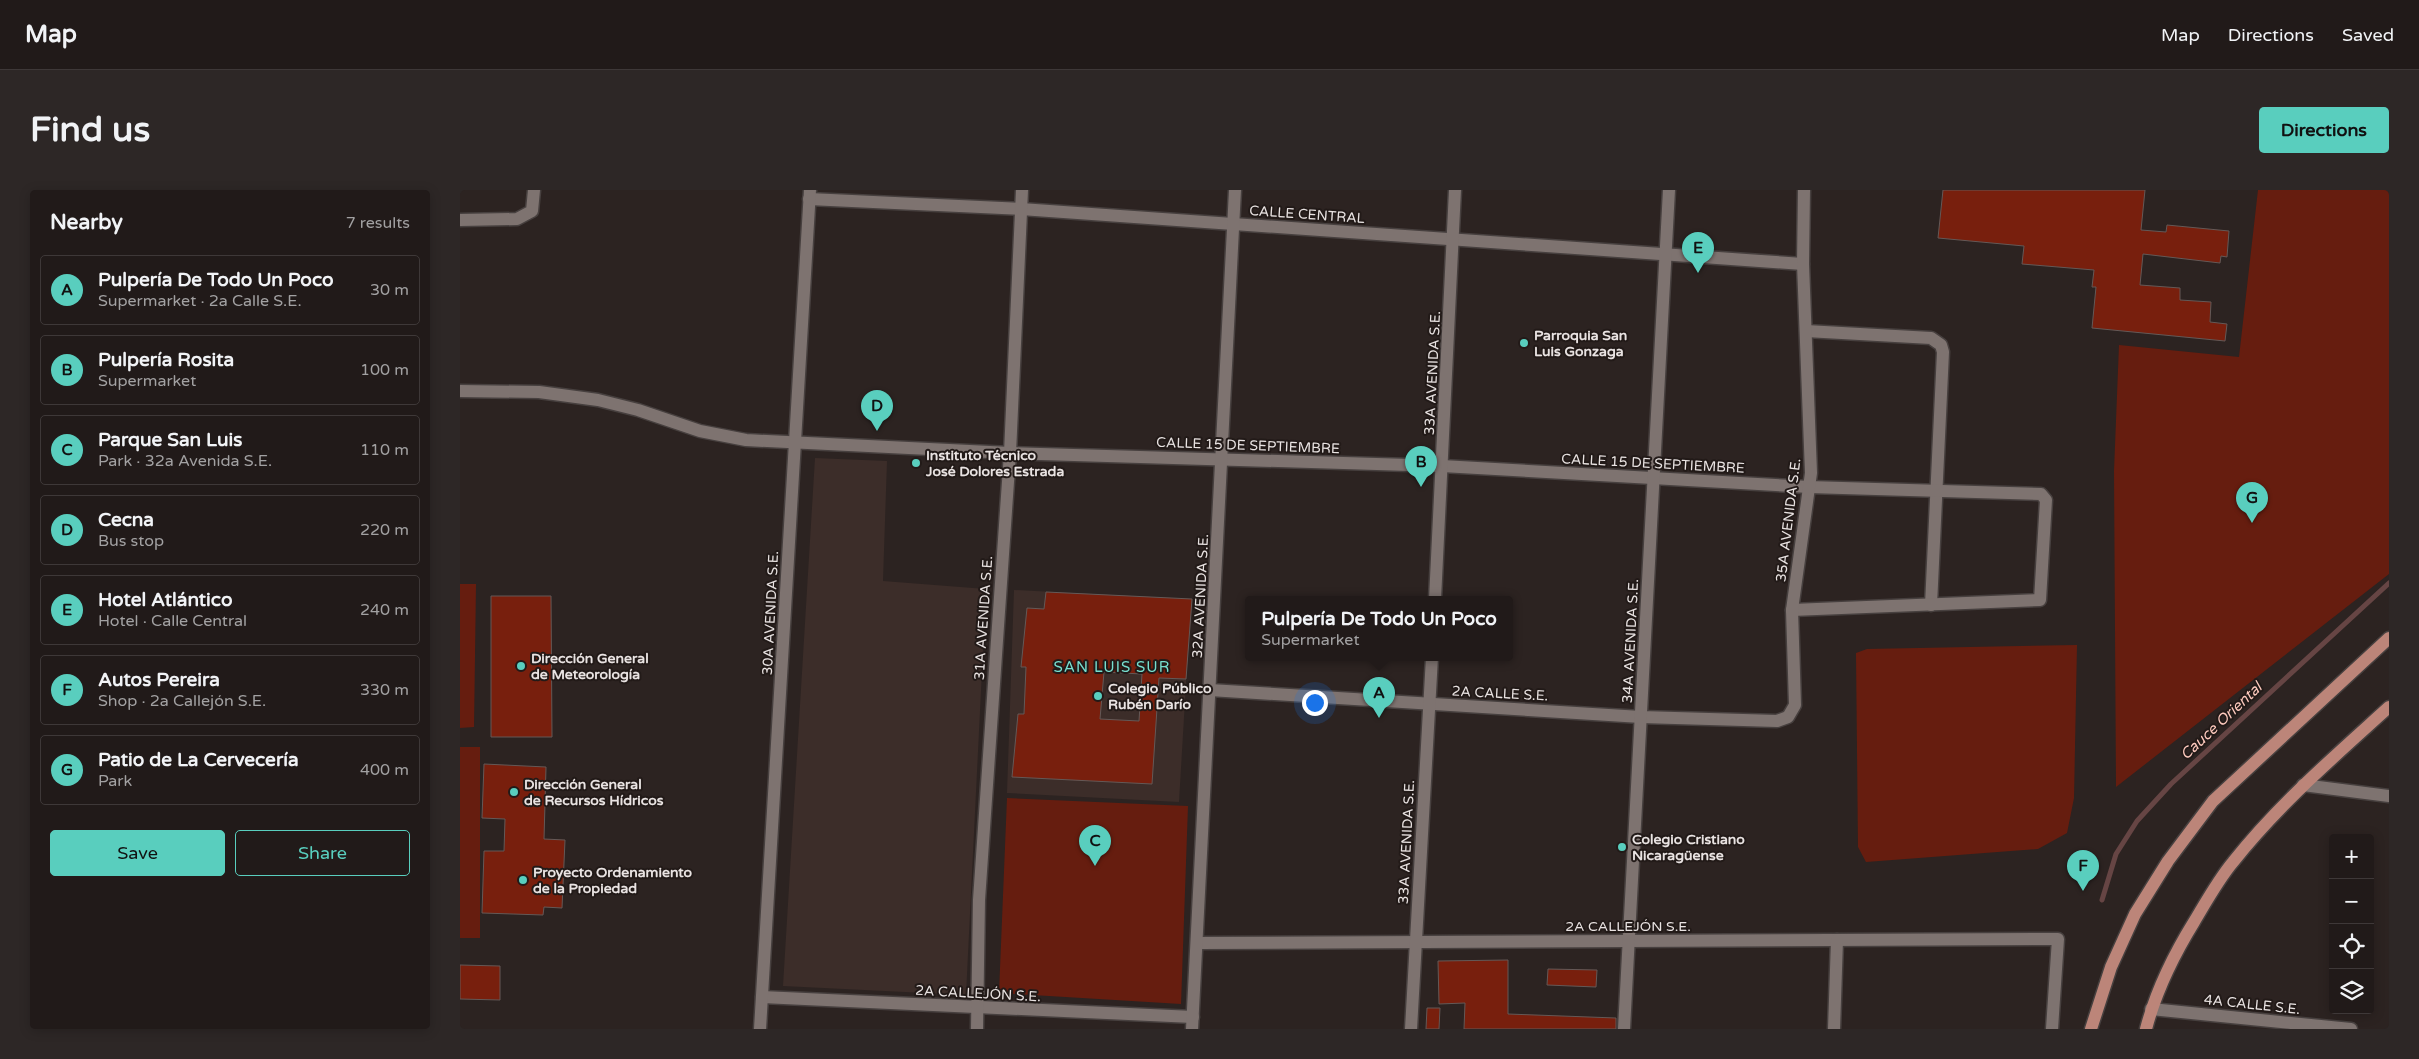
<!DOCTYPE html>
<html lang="en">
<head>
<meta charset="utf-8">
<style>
  body { margin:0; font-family:"Varela Round",sans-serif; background:#2d2726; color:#f1f3f6 }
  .controls { position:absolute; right:15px; bottom:15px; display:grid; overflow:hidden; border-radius:5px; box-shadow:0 2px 12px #0003 }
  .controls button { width:45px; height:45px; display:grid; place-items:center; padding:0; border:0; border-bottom:1px solid #3e3838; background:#211a19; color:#f1f3f6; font:25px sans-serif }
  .you { position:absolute; left:854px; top:512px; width:18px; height:18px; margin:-12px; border:4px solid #fff; border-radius:50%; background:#1a73e8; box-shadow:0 0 0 8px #1a73e833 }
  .badge { display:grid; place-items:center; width:32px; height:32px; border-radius:50%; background:#59cebe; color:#111; font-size:16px; font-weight:700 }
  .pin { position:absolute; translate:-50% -41px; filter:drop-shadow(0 1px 2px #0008) }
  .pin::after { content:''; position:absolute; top:26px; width:18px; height:15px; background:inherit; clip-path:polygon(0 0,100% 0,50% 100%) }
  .popup { position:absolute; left:785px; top:406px; width:268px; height:65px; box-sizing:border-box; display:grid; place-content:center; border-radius:5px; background:#211a19; filter:drop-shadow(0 1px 4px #0005); font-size:16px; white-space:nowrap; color:#a2a1a2 }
  .popup b { font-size:19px; color:#f1f3f6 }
  .popup::after { content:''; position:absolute; left:50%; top:100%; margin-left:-10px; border:10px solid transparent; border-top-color:#211a19 }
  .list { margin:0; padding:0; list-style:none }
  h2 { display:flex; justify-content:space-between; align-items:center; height:65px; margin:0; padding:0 20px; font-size:21px }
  h2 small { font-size:16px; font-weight:400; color:#a2a1a2 }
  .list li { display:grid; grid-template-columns:32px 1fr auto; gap:15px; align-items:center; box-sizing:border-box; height:70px; margin:0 10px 10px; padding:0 10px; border:1px solid #3e3838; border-radius:5px }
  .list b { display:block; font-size:19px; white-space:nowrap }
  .list p { margin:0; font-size:16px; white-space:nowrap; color:#a2a1a2 }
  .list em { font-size:16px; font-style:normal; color:#a2a1a2 }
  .actions { display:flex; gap:10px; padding:15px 20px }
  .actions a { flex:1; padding:11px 0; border:1px solid #59cebe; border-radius:5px; text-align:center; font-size:18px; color:#59cebe }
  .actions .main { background:#59cebe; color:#111 }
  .icon { flex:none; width:28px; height:28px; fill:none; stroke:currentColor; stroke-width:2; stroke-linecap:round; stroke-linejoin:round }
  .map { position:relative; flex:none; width:1929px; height:839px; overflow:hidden; border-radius:5px }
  header { display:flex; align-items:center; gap:30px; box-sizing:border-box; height:70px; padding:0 25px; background:#211a19; border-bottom:1px solid #3e3838 }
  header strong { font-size:24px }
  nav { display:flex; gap:28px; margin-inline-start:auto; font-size:18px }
  .intro { display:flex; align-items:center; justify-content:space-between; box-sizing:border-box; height:120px; padding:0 30px }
  h1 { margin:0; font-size:35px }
  .button { padding:12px 22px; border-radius:5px; background:#59cebe; color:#111; font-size:18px; font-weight:700 }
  main { display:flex; gap:30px; padding:0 30px }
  aside { flex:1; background:#211a19; border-radius:5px; box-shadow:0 2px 12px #0003 }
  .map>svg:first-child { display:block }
  .built { fill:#3c2d29 }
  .green { fill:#661d0f }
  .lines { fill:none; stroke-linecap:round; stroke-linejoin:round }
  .stream { stroke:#664544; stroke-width:5 }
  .building { fill:#781f0d; stroke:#645957; fill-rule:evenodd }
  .street-casing { stroke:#47403f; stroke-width:15 }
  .primary-casing { stroke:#47403f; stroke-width:15 }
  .street { stroke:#7e7370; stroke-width:12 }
  .primary { stroke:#bc8579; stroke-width:12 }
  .poi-dot { fill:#59cebe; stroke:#221a18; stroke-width:2 }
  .labels { text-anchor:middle; stroke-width:4; stroke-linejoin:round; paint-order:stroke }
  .street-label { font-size:14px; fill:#e9e3e2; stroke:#221a18 }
  .poi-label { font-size:14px; font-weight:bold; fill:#e9e3e2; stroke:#221a18; text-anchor:start }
  .neighbourhood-label { font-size:15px; letter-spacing:1px; fill:#77dfcf; stroke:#221a18 }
  .water-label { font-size:15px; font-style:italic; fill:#fecabe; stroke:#221a18 }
</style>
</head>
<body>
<header>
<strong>Map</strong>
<nav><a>Map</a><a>Directions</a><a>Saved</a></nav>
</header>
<div class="intro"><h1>Find us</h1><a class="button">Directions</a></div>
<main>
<aside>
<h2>Nearby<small>7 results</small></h2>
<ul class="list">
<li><span class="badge">A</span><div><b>Pulpería De Todo Un Poco</b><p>Supermarket · 2a Calle S.E.</p></div><em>30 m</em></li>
<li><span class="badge">B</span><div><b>Pulpería Rosita</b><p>Supermarket</p></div><em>100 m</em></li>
<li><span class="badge">C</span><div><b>Parque San Luis</b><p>Park · 32a Avenida S.E.</p></div><em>110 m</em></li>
<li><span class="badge">D</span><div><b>Cecna</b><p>Bus stop</p></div><em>220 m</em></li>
<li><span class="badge">E</span><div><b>Hotel Atlántico</b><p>Hotel · Calle Central</p></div><em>240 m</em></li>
<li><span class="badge">F</span><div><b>Autos Pereira</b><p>Shop · 2a Callejón S.E.</p></div><em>330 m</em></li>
<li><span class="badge">G</span><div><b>Patio de La Cervecería</b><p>Park</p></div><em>400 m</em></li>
</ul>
<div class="actions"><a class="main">Save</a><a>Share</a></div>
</aside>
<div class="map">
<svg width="1929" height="839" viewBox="0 0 1929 839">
  <rect width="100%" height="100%" fill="#2c2321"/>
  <!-- built -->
  <g class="built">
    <polygon points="355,268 427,271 423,391 526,399 506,805 323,796"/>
    <polygon points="554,400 731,409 719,612 547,603"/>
  </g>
  <!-- green -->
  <g class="green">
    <polygon points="1798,0 1929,0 1929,384 1656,597 1654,281 1659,155 1779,167"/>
    <polygon points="0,394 16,394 14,537 0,538"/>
    <polygon points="1617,455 1614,608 1607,643 1578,659 1406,672 1398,657 1396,463 1407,459"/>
    <rect x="0" y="557" width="20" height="191"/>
    <polygon points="547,608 728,616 721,814 539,803"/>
  </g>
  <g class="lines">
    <!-- stream -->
    <polyline class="stream" points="1642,710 1656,664 1677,631 1711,594 1929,393"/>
  </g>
  <!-- building -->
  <g class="building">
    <polygon points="1483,0 1685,0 1681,40 1706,42 1707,35 1769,41 1767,67 1761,66 1760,73 1683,64 1680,95 1720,98 1720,110 1751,112 1750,132 1767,134 1765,151 1632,138 1636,97 1632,97 1634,80 1562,74 1564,56 1478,48"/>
    <path d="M586 402 732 409 726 489 699 488 692 594 552 587 558 524H564L566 477H561L567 418 584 419ZM644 482 682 484 679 531 640 529Z"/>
    <polygon points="31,406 91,406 92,547 31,547"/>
    <polygon points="24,574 86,577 84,649 105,650 102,718 84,717 83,725 22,723 24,661 44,661 45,629 22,628"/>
    <polygon points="1048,770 1048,824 1156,828 1156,839 1004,839 1005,813 979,814 978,771"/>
    <polygon points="0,775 40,776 40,810 0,809"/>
    <polygon points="1088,779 1137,780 1136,797 1087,795"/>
    <polygon points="967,818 980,818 979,839 966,839"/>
  </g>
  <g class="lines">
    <defs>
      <g id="street">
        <polyline points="349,9 561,19 1343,74"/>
        <polyline points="0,30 57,29 72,21 74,0"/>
        <polyline points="1346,141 1471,148 1481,155 1483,162 1471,415"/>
        <polyline points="0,201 79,202 138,210 178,220 240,241 286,250 550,263 982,276 1349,297 1581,304 1586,310 1580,410 1332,420"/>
        <polyline points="975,409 995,0"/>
        <polyline points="750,500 1181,527 1317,531 1328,527 1335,515 1332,420 1351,283 1343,74 1344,0"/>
        <polyline points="1843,595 1929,606"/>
        <polyline points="737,753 1598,749 1592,839"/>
        <polyline points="302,807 733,827"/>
        <polyline points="1691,819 1891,839"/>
        <polyline points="300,839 350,0"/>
        <polyline points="517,839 519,710 550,263 562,0"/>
        <polyline points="732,839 775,0"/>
        <polyline points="951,839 972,467"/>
        <polyline points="1164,839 1209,0"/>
        <polyline points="1374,839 1377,750"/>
      </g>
      <g id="primary">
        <polyline points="1631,839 1651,777 1675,724 1708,671 1753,611 1929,448"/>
        <path d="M1686 839C1696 801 1713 766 1734 732 1746 712 1758 690 1773 672 1819 614 1875 566 1929 517"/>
      </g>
    </defs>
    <!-- street casing -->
    <use href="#street" class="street-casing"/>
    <!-- primary casing -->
    <use href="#primary" class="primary-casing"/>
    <!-- street -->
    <use href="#street" class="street"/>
    <!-- primary -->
    <use href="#primary" class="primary"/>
  </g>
  <!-- markers -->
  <g class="poi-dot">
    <circle cx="1064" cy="153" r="5"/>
    <circle cx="456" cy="273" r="5"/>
    <circle cx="61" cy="476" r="5"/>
    <circle cx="638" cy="506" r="5"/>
    <circle cx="54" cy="602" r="5"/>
    <circle cx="1162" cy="657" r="5"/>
    <circle cx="63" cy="690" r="5"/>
  </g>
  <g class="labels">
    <!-- street labels -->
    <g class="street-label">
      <text transform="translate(847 24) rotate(4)" y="5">CALLE CENTRAL</text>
      <text transform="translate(972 183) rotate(-87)" y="5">33A AVENIDA S.E.</text>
      <text transform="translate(788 255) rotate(2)" y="5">CALLE 15 DE SEPTIEMBRE</text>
      <text transform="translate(1193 273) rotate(3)" y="5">CALLE 15 DE SEPTIEMBRE</text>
      <text transform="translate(1328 330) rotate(-83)" y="5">35A AVENIDA S.E.</text>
      <text transform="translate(740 406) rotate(-87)" y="5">32A AVENIDA S.E.</text>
      <text transform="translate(310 423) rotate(-87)" y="5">30A AVENIDA S.E.</text>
      <text transform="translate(523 428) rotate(-86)" y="5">31A AVENIDA S.E.</text>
      <text transform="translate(1170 451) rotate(-87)" y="5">34A AVENIDA S.E.</text>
      <text transform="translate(1040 503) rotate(3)" y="5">2A CALLE S.E.</text>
      <text transform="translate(946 652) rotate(-87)" y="5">33A AVENIDA S.E.</text>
      <text x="1168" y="741">2A CALLEJÓN S.E.</text>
      <text transform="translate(518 803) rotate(3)" y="5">2A CALLEJÓN S.E.</text>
      <text transform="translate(1792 814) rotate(6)" y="5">4A CALLE S.E.</text>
    </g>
    <!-- poi labels -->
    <g class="poi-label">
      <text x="1074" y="150">Parroquia San<tspan x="1074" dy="16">Luis Gonzaga</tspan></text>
      <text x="466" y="270">Instituto Técnico<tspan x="466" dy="16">José Dolores Estrada</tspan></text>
      <text x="71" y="473">Dirección General<tspan x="71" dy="16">de Meteorología</tspan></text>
      <text x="648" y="503">Colegio Público<tspan x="648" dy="16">Rubén Darío</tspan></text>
      <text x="64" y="599">Dirección General<tspan x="64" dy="16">de Recursos Hídricos</tspan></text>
      <text x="1172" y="654">Colegio Cristiano<tspan x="1172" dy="16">Nicaragüense</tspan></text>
      <text x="73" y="687">Proyecto Ordenamiento<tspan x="73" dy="16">de la Propiedad</tspan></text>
    </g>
    <!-- neighbourhood labels -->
    <g class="neighbourhood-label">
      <text x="652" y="482">SAN LUIS SUR</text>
    </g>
    <!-- water labels -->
    <g class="water-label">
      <text transform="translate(1761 531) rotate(-43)" y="5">Cauce Oriental</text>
    </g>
  </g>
</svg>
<div class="controls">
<button>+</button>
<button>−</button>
<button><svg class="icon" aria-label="locate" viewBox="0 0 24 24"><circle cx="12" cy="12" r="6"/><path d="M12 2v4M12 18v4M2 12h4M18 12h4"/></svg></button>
<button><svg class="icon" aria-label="layers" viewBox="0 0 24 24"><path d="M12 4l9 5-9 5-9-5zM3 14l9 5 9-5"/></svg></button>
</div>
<div class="you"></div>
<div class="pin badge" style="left:919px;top:528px">A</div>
<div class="popup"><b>Pulpería De Todo Un Poco</b>Supermarket</div>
<div class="pin badge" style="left:961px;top:297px">B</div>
<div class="pin badge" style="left:635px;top:676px">C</div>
<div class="pin badge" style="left:417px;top:241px">D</div>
<div class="pin badge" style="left:1238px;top:83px">E</div>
<div class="pin badge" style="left:1623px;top:701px">F</div>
<div class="pin badge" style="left:1792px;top:333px">G</div>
</div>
</main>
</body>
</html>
